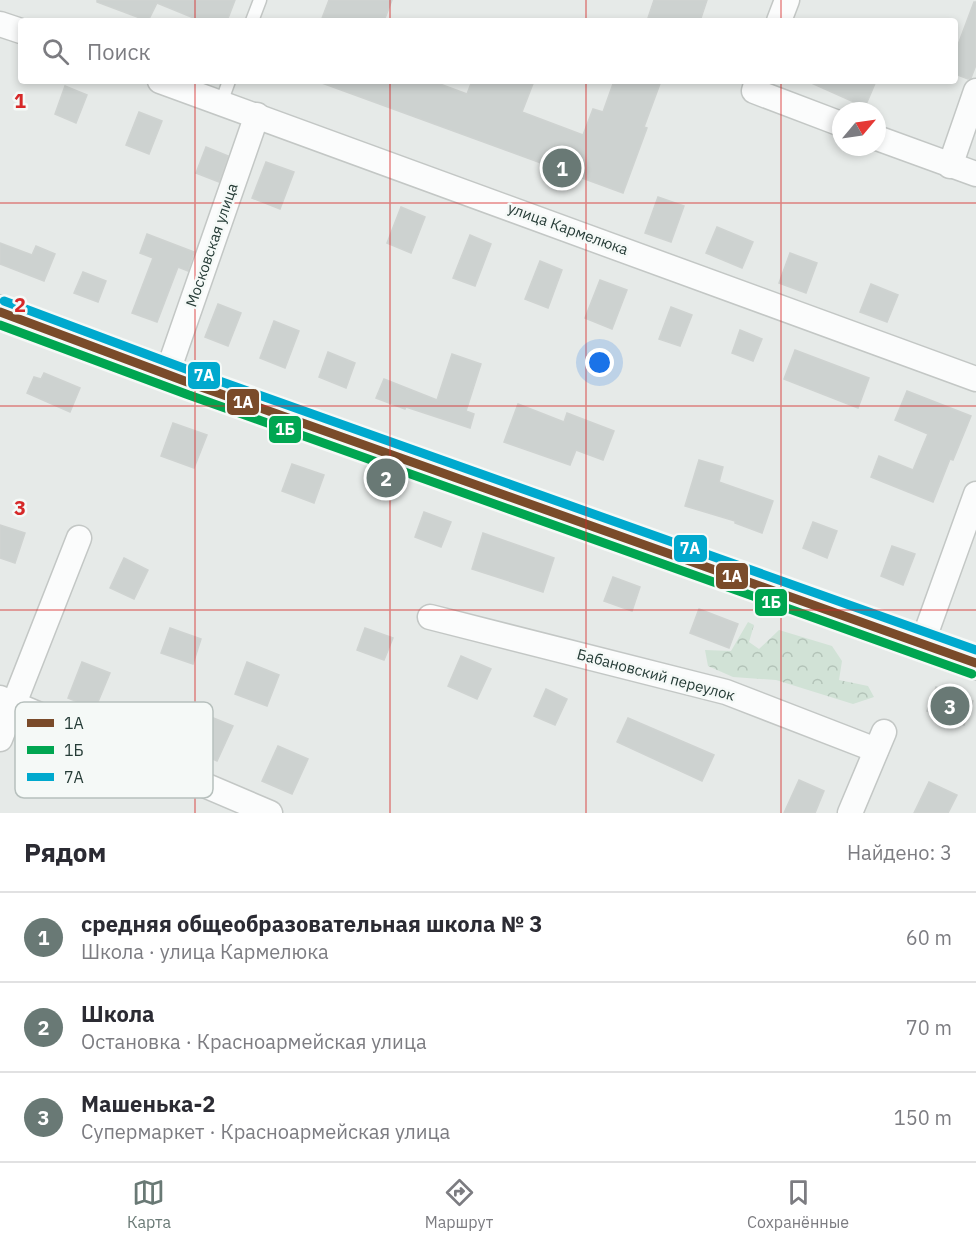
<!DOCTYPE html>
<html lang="ru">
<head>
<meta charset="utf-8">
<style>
  body { margin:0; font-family:"IBM Plex Sans",sans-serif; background:#f7f7f7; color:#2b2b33 }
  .compass { position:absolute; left:832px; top:102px; width:54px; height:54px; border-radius:50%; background:#fff; box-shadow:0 3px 9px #0003; rotate:61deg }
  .you { position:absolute; left:600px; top:363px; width:21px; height:21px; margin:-15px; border:4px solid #fff; border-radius:50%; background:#1a73e8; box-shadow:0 0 0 9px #1a73e833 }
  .badge { display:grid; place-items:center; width:39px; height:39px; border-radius:50%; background:#697975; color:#fff; font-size:20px; font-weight:700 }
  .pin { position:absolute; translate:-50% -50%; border:3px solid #fff; box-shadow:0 2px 6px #0006 }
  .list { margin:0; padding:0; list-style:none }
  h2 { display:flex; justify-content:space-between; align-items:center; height:78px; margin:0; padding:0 24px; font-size:26px }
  h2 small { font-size:20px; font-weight:400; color:#7c7c81 }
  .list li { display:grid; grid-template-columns:39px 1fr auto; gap:18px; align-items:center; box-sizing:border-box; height:90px; padding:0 24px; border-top:2px solid #e1e1e2 }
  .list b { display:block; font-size:22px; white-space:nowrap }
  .list p { margin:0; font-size:20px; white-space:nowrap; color:#7c7c81 }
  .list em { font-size:20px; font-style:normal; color:#7c7c81 }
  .icon { flex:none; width:33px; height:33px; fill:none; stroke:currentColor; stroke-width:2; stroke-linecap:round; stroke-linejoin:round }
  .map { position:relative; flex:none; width:976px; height:813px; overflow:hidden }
  .search { position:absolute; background:#fff; box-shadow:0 3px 9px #0003; left:18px; right:18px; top:18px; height:66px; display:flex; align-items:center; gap:15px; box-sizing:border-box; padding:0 21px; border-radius:6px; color:#7c7c81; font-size:22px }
  .sheet { height:348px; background:#fff }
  nav { display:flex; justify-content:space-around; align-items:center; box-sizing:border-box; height:84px; border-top:2px solid #e1e1e2; background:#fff; font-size:16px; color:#7c7c81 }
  nav a { display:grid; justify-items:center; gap:3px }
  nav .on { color:#697975 }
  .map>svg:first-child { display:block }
  .forest { fill:url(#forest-crowns) }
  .building { fill:#cdd2d0; stroke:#cfd3d1; stroke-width:1.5 }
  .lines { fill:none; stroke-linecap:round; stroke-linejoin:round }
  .lane-casing { stroke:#c3c7c5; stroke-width:15 }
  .street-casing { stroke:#c3c7c5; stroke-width:27 }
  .secondary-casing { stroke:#c2c8c6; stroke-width:36 }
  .lane { stroke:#fbfcfc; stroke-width:12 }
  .street { stroke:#fbfcfc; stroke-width:24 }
  .secondary { stroke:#fbfcfc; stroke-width:33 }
  .bus-1-casing { stroke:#f5f9f7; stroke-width:14 }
  .bus-2-casing { stroke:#f5f9f7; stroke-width:14 }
  .bus-3-casing { stroke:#f5f9f7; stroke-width:14 }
  .bus-1 { stroke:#7a4b2a; stroke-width:9 }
  .bus-2 { stroke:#00a651; stroke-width:9 }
  .bus-3 { stroke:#00a9ce; stroke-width:9 }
  .grid { fill:none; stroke:#d62828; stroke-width:1.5; stroke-opacity:0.55 }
  .labels { text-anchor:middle; stroke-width:5; stroke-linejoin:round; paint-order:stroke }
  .street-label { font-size:15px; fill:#263c37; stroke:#f5f9f7 }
  .key { fill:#f5f9f7; stroke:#b7c0bd; stroke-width:1.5 }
  .key-label { font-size:16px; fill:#263c37 }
  .grid-label { font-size:20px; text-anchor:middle; font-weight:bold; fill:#d62828; stroke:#f5f9f7; stroke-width:5; stroke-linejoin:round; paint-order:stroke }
  .line-badge { stroke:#f5f9f7; stroke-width:2 }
  .badge-label { font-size:16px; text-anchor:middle; font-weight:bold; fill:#fff }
</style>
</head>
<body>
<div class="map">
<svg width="976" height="813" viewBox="0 0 976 813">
  <defs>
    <pattern id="forest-crowns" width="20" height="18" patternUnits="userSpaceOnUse" patternTransform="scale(1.5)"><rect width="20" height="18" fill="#d1e2d6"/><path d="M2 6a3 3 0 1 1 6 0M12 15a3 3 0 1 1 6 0" fill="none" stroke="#b3c3b8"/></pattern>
  </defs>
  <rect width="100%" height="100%" fill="#e6eae8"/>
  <!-- forest -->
  <polygon class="forest" points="748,622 754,625 749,642 759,649 779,630 832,646 842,661 839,680 868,686 874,697 853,704 776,680 733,677 708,666 705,650 731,651"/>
  <!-- building -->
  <g class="building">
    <polygon points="97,0 235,0 227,21 201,21 157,3 148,21 97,2"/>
    <polygon points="329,0 392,0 384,21 321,21"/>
    <polygon points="654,0 707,0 700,21 647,21"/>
    <polygon points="974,2 976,2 976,65 971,78 968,79 955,74 955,53"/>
    <polygon points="323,81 432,81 467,94 472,81 534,81 522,112 583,135 593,109 603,112 614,81 661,81 644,127 647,128 623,193 322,83"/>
    <polygon points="807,81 876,81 865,107"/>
    <polygon points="65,86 87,95 76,123 55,114"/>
    <polygon points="139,112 162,121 149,154 126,145"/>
    <polygon points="206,147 228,156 219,182 196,173"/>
    <polygon points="266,162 294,172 280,209 252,198"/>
    <polygon points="658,197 684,206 671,242 645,233"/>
    <polygon points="401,207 425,217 411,253 387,243"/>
    <polygon points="717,227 753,242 742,268 706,253"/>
    <polygon points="147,234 194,252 188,271 178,267 157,322 132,313 153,258 140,253"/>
    <polygon points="470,235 491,244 475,286 453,278"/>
    <polygon points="0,243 32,255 36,246 55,254 44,281 0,264"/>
    <polygon points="790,253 817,263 806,293 779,283"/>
    <polygon points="540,261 562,270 548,308 525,299"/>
    <polygon points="83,272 106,281 98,302 74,293"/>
    <polygon points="600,280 627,290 612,329 585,318"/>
    <polygon points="871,284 898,295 887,322 860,312"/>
    <polygon points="218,304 241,313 228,346 205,337"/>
    <polygon points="671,307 692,315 680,346 659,339"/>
    <polygon points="274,321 299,331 285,368 260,358"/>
    <polygon points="740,330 762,339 753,361 732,353"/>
    <polygon points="795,350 869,378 858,408 784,379"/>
    <polygon points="328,352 355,363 346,388 319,377"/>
    <polygon points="452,354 481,364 466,411 474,414 470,428 406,407 405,409 376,398 384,379 437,400"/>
    <polygon points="44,373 80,388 70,412 27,393 34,377 41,379"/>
    <polygon points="907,391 971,416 953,460 950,459 933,502 871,477 879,456 913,470 928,434 895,420"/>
    <polygon points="518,404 564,422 567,413 614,431 603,460 576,450 570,465 504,442"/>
    <polygon points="173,423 207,435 194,468 161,456"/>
    <polygon points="699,460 723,467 719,482 773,501 762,533 735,523 735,521 685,506"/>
    <polygon points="292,464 324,475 314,503 282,491"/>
    <polygon points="424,512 451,522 441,547 415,537"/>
    <polygon points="813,522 837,531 827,558 803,548"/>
    <polygon points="0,525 25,533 15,563 0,558"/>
    <polygon points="483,533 554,558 543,592 472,569"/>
    <polygon points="892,546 915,554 903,585 881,576"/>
    <polygon points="124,558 148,570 134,599 110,588"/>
    <polygon points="613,577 640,587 632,611 604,601"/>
    <polygon points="699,609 738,624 729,648 690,633"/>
    <polygon points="170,628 201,639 193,664 161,653"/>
    <polygon points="365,628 393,638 384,660 357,650"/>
    <polygon points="461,656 491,669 477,699 448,686"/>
    <polygon points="82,662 110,673 95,709 68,698"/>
    <polygon points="247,662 279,675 267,706 235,694"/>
    <polygon points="936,687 973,701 964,725 927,711"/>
    <polygon points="546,689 567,699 555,725 534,716"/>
    <polygon points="206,715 233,726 217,761 191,749"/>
    <polygon points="628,718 714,755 702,781 617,742"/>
    <polygon points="278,746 308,759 292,794 262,781"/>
    <polygon points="799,780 824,791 815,813 784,813"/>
    <polygon points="929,782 957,795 948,813 914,813"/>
  </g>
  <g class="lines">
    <defs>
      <g id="lane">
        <polyline points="252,21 260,0"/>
        <polyline points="221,103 229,81"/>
      </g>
      <g id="street">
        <polyline points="779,21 787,0"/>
        <polyline points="0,24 21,31"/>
        <polyline points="160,81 976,379"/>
        <polyline points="757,81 754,91 841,124"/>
        <polyline points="877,138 976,174"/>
        <polyline points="950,166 976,91"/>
        <polyline points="167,374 257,115"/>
        <polyline points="430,617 726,692 876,750"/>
        <polyline points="922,644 976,494"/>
        <polyline points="0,698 270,813"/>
        <polyline points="0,739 79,538"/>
        <polyline points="850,813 884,732"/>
      </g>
      <polyline id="secondary" points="0,312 190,383 976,663"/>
    </defs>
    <!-- lane casing -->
    <use href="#lane" class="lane-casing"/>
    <!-- street casing -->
    <use href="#street" class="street-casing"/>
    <!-- secondary casing -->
    <use href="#secondary" class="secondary-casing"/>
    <!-- lane -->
    <use href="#lane" class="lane"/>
    <!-- street -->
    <use href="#street" class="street"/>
    <!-- secondary -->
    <use href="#secondary" class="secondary"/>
    <defs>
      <polyline id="bus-1" points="0,312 190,383 976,663"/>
      <polyline id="bus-2" points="0,325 186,394 972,674"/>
      <polyline id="bus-3" points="4,301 194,372 976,650"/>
    </defs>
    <!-- bus-1 casing -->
    <use href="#bus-1" class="bus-1-casing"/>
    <!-- bus-2 casing -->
    <use href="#bus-2" class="bus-2-casing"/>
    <!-- bus-3 casing -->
    <use href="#bus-3" class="bus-3-casing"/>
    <!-- bus-1 -->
    <use href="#bus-1" class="bus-1"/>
    <!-- bus-2 -->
    <use href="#bus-2" class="bus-2"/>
    <!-- bus-3 -->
    <use href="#bus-3" class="bus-3"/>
  </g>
  <!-- grid -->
  <path class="grid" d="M195 0V21M390 0V21M586 0V21M781 0V21M195 81V813M390 81V813M586 81V813M781 81V813M0 203H976M0 406H976M0 610H976"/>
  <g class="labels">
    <!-- street labels -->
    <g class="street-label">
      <text transform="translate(568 229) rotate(20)" y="5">улица Кармелюка</text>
      <text transform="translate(212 245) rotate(-71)" y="5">Московская улица</text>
      <text transform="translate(656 675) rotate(15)" y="5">Бабановский переулок</text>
    </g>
  </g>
  <!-- legend -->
  <rect x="15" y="702" width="198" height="96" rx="9" class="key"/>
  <rect x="27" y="719" width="27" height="8" fill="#7a4b2a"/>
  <rect x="27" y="746" width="27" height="8" fill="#00a651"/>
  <rect x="27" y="773" width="27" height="8" fill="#00a9ce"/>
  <g class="key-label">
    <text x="64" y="729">1А</text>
    <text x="64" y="756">1Б</text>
    <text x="64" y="783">7А</text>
  </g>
  <g class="grid-label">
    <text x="20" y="108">1</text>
    <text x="20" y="312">2</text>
    <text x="20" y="515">3</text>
  </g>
  <g class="line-badge">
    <rect x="187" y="361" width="34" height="29" rx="6" fill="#00a9ce"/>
    <rect x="226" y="388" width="34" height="28" rx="6" fill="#7a4b2a"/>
    <rect x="268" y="415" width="34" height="29" rx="6" fill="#00a651"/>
    <rect x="673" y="534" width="35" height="29" rx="6" fill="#00a9ce"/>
    <rect x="715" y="562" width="34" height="28" rx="6" fill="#7a4b2a"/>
    <rect x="754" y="588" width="34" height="29" rx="6" fill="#00a651"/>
  </g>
  <g class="badge-label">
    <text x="204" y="381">7А</text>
    <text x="243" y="408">1А</text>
    <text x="285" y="435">1Б</text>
    <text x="690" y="554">7А</text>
    <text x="732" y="582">1А</text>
    <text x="771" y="608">1Б</text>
  </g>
</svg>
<svg class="compass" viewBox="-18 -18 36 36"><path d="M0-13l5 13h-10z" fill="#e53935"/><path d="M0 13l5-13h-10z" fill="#7c7c81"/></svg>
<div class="you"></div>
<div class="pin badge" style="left:562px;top:168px">1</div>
<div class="pin badge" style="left:386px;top:478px">2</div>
<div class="pin badge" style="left:950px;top:706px">3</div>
<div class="search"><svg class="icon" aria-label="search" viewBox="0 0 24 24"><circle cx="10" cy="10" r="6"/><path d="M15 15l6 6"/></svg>Поиск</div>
</div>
<section class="sheet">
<h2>Рядом<small>Найдено: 3</small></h2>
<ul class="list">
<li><span class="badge">1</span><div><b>средняя общеобразовательная школа № 3</b><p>Школа · улица Кармелюка</p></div><em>60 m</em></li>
<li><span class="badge">2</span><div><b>Школа</b><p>Остановка · Красноармейская улица</p></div><em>70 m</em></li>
<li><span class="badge">3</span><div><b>Машенька-2</b><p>Супермаркет · Красноармейская улица</p></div><em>150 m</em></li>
</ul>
</section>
<nav>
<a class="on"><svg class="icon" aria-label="map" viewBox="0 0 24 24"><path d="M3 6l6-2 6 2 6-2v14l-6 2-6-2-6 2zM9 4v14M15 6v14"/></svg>Карта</a>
<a><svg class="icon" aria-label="directions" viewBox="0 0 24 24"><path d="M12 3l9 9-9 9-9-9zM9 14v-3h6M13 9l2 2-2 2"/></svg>Маршрут</a>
<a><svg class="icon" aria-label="saved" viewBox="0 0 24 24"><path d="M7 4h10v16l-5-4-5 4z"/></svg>Сохранённые</a>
</nav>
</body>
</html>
